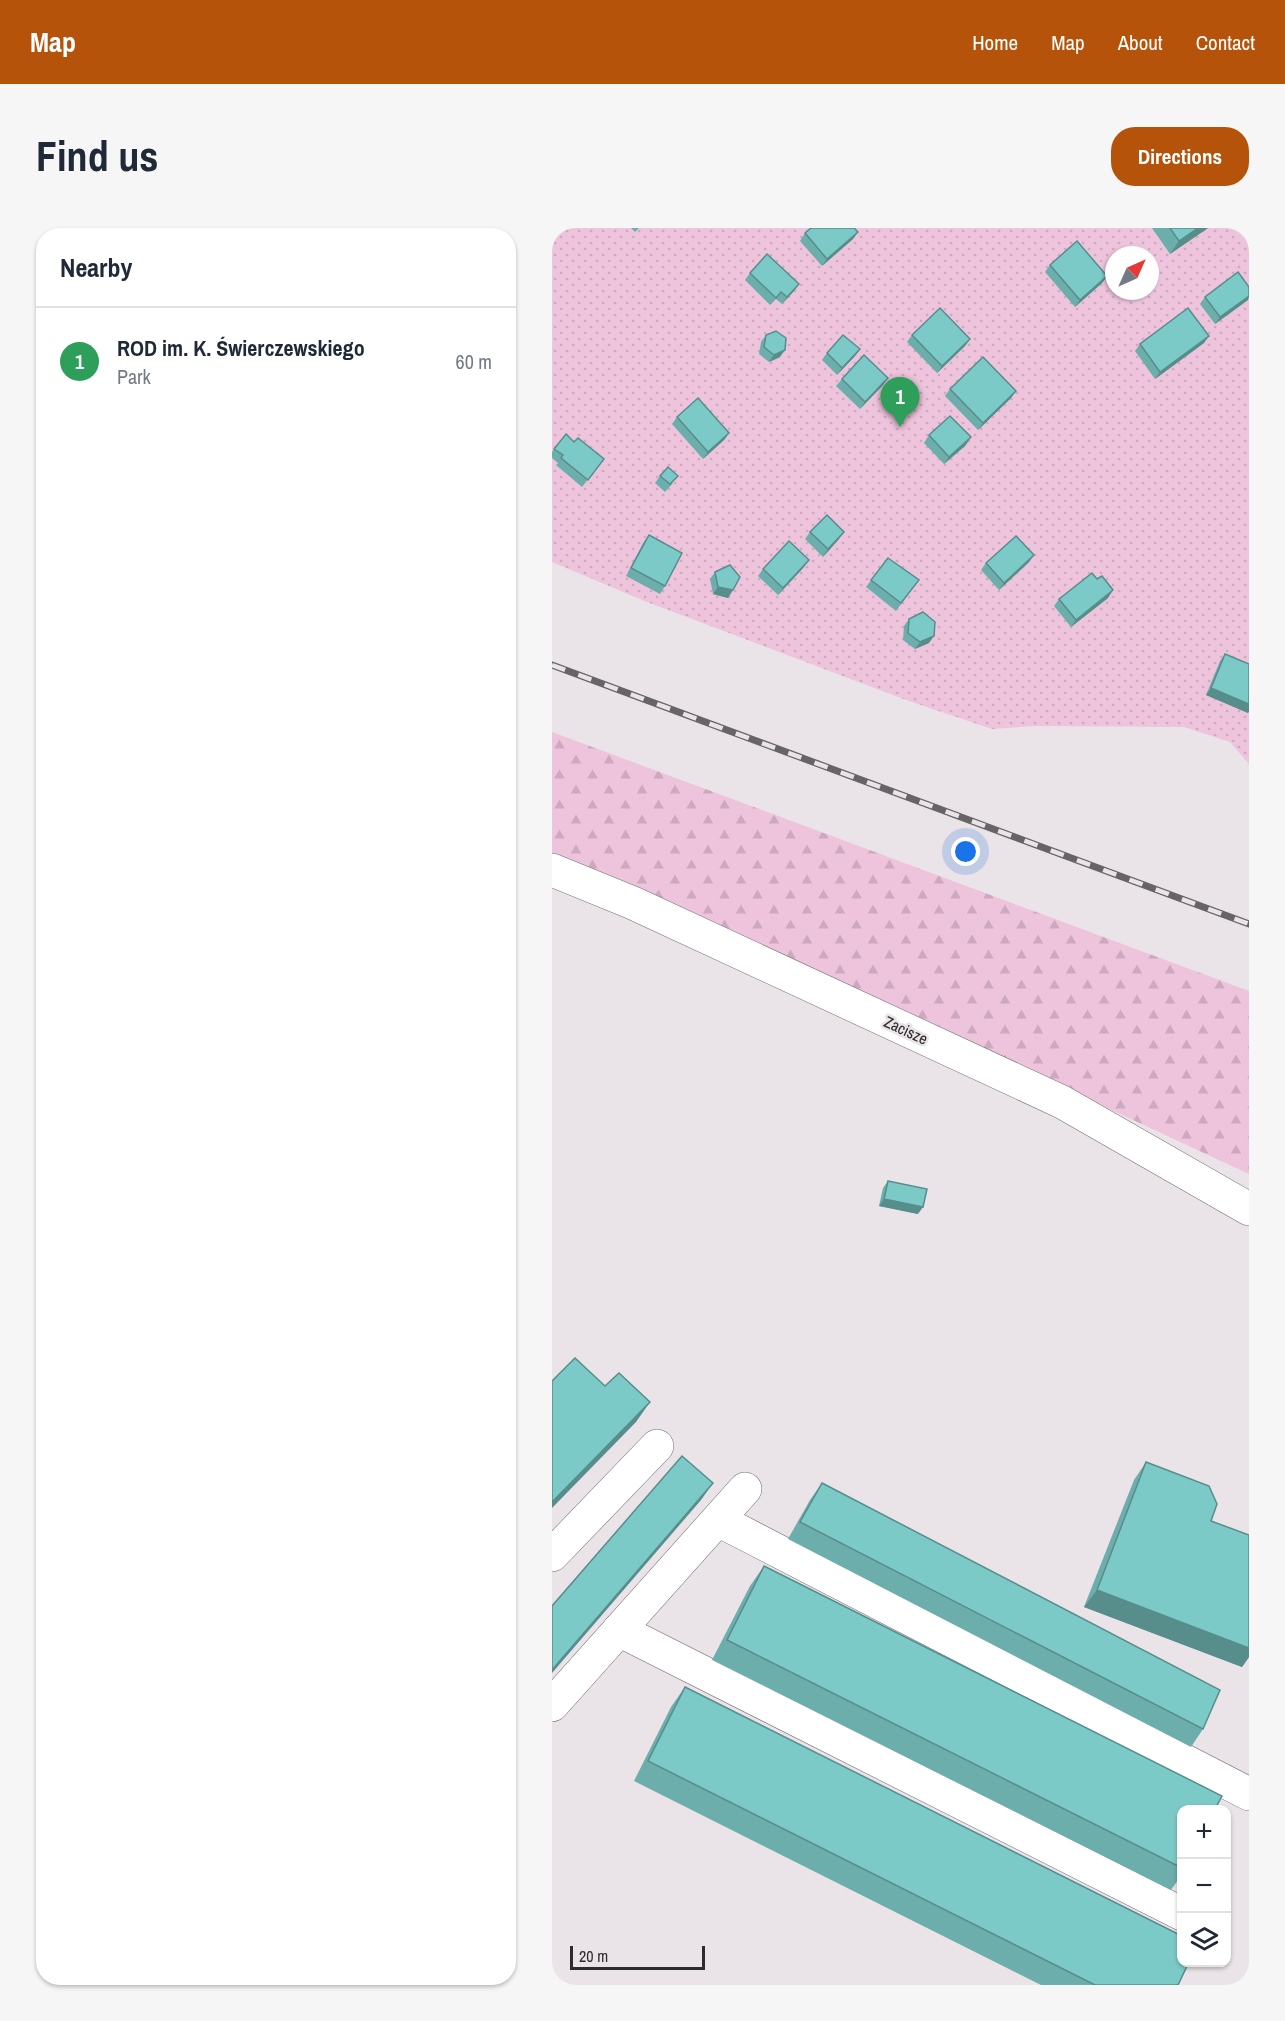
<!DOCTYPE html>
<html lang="en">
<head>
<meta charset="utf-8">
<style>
  body { margin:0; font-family:"Archivo Narrow",sans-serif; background:#f6f6f7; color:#1f2937 }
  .controls { position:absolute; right:18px; bottom:18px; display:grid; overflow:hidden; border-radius:12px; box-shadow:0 2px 4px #0004 }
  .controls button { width:54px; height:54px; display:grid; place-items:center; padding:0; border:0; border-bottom:2px solid #e0e1e3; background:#fff; color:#1f2937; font:30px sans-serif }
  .compass { position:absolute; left:553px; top:18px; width:54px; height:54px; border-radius:50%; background:#fff; box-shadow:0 2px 4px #0004; rotate:45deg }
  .scale { position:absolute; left:18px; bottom:15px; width:135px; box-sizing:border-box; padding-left:6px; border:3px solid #2d2b2c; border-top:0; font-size:16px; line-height:21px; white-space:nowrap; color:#2d2b2c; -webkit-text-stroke:4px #eae3e7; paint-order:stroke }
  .you { position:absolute; left:414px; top:624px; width:21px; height:21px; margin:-15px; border:4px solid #fff; border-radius:50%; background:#1a73e8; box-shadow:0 0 0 9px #1a73e833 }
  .badge { display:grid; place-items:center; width:39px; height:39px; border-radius:50%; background:#b45309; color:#fff; font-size:20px; font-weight:700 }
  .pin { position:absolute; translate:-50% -50px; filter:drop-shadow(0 2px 3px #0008) }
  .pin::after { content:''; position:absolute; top:32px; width:21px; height:18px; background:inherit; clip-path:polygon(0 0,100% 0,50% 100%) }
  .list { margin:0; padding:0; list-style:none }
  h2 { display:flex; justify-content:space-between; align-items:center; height:78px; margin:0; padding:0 24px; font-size:26px }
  h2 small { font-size:20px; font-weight:400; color:#747a83 }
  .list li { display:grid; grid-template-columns:39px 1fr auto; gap:18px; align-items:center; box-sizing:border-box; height:108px; padding:0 24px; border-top:2px solid #e0e1e3 }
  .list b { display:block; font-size:22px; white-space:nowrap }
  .list p { margin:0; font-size:20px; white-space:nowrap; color:#747a83 }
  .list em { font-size:20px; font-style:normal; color:#747a83 }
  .icon { flex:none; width:33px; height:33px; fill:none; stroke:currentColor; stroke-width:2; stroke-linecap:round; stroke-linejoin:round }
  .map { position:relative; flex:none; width:697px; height:1757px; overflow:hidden; border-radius:24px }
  header { display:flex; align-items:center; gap:36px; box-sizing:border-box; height:84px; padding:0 30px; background:#b45309; color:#fff }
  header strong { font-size:28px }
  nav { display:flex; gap:33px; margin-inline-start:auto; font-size:21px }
  .intro { display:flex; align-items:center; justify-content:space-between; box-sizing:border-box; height:144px; padding:0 36px }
  h1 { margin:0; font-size:42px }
  .button { padding:15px 27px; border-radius:24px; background:#b45309; color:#fff; font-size:21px; font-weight:700 }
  main { display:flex; gap:36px; padding:0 36px }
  aside { flex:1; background:#fff; border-radius:24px; box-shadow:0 2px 4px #0004 }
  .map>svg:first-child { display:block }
  .forest { fill:url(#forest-firs) }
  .garden { fill:url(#garden-dots); fill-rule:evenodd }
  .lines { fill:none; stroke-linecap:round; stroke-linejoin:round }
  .minor-casing { stroke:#736d70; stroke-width:34 }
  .minor { stroke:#fff; stroke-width:33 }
  .rail-casing { stroke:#676466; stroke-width:7 }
  .rail { stroke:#eae3e7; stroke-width:4.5; stroke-dasharray:14; stroke-linecap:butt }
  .wall { fill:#6baeab }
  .shaded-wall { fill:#578d8b }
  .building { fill:#7ccac7; stroke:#578d8b; stroke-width:1.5 }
  .labels { text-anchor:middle; stroke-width:5; stroke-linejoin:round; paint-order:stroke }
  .street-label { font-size:16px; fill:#2d2b2c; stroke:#eae3e7 }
</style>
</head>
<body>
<header>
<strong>Map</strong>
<nav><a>Home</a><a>Map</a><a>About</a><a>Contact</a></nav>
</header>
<div class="intro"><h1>Find us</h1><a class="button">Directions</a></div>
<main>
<aside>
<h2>Nearby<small></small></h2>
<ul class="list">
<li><span class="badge" style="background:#2e9e5b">1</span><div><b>ROD im. K. Świerczewskiego</b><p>Park</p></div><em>60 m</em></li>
</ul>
</aside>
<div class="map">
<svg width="697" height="1757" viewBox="0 0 697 1757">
  <defs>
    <pattern id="forest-firs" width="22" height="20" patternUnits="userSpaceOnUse" patternTransform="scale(1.5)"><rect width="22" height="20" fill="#eec4dd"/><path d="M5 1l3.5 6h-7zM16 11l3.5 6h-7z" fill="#cca9be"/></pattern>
    <pattern id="garden-dots" width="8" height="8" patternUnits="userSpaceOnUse" patternTransform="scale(1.5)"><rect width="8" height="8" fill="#eec4dd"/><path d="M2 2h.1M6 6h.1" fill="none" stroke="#cca9be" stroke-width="1.8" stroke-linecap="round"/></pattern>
  </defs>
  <rect width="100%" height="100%" fill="#eae3e7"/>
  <!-- forest -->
  <polygon class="forest" points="0,504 697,763 697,946 100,668 0,628"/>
  <!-- garden -->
  <path class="garden" d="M0 0H697V536L678 514 632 499 483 498 440 501 357 473 95 374 0 334ZM562 27H598V63H562Z"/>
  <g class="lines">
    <defs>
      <g id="minor">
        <polyline points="0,642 81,675 510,874 697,981"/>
        <polyline points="166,1292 697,1566"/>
        <polyline points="0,1327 105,1218"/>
        <polyline points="67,1402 630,1686"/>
        <polyline points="0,1477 193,1261"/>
      </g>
    </defs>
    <!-- minor casing -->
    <use href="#minor" class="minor-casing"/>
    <!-- minor -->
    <use href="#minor" class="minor"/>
    <defs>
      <polyline id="rail" points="0,437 697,696"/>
    </defs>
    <!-- rail casing -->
    <use href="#rail" class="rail-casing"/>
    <!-- rail -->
    <use href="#rail" class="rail"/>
  </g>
  <!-- wall -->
  <g class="wall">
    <polygon points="79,0 87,0 83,4"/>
    <polygon points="600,0 656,0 618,26"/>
    <polygon points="306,4 301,11 270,38 248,13 253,5"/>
    <polygon points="498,37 555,48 550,55 523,79 493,44"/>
    <polygon points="198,45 242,63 230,76 224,71 218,77 193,52"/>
    <polygon points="697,59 696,72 663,96 648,76 653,69"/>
    <polygon points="214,107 228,129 217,134 207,126 209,114"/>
    <polygon points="360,107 413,118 385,145 355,114"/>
    <polygon points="652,115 603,151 583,123 588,116"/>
    <polygon points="308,121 303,128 285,147 270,132 275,125"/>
    <polygon points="290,151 331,157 308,181 284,158"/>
    <polygon points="398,161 464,163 459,170 426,202 393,168"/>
    <polygon points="125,189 177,205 172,212 151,231 120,196"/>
    <polygon points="14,206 22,214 52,231 30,259 4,237 6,235 0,230 0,224"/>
    <polygon points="377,207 414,217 392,236 372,215"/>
    <polygon points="108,248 121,255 113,264 103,255"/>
    <polygon points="258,304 287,311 271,329 253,311"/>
    <polygon points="97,307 113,358 108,366 74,348 91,315"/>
    <polygon points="336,330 361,360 344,383 314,359"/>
    <polygon points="477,334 447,362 429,342 434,335"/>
    <polygon points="252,339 226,367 206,348 211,341"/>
    <polygon points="163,344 176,370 161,366 158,351"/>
    <polygon points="545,351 556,370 519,399 502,378 507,371"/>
    <polygon points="357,391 377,415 363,421 351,412 352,398"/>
    <polygon points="673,426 697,436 696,485 654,467 668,433"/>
    <polygon points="336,953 366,986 327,978 331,960"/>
    <polygon points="594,1234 659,1293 697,1307 697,1429 690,1439 532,1379 582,1252"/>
    <polygon points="270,1255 651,1501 639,1519 236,1311 258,1272"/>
    <polygon points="212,1338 630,1581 630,1646 619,1662 160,1432 198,1358"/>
    <polygon points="133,1459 626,1757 489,1757 82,1553 119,1479"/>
  </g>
  <!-- shaded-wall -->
  <g class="shaded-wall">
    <polygon points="646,0 656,0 618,26 627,13"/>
    <polygon points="306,4 301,11 270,38 275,31"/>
    <polygon points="555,48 550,55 523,79 528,72"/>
    <polygon points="247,56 242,63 230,76 235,69"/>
    <polygon points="697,68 696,72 663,96 668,89"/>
    <polygon points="657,108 652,115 603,151 608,144"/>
    <polygon points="418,111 413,118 385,145 390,138"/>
    <polygon points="308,121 303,128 285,147 290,140"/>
    <polygon points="233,122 228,129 217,134 222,127"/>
    <polygon points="336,150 331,157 308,181 313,174"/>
    <polygon points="464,163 459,170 426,202 431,195"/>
    <polygon points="177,205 172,212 151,231 156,224"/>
    <polygon points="419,209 414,217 392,236 397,229"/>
    <polygon points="292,304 287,311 271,329 276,321"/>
    <polygon points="482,327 477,334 447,362 452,355"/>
    <polygon points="257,332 252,339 226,367 231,360"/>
    <polygon points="166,359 181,362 176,370 161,366"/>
    <polygon points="561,362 556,370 519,399 524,392"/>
    <polygon points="382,408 377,415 363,421 368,414"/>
    <polygon points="659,460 697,476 697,484 696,485 654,467"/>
    <polygon points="332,971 371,979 366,986 327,978"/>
    <polygon points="98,1174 84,1194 0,1280 0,1274"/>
    <polygon points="161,1255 149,1272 0,1445 0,1442"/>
    <polygon points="545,1362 697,1420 697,1429 690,1439 532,1379"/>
  </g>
  <!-- building -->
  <g class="building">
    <polygon points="259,0 302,0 306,4 275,31 253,5"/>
    <polygon points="618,0 646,0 627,13"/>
    <polygon points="525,13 555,48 528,72 498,37"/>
    <polygon points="215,26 247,56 235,69 229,64 224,70 198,45"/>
    <polygon points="686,44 697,59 697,68 668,89 653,69"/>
    <polygon points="388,80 418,111 390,138 360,107"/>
    <polygon points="636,80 657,108 608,144 588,116"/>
    <polygon points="224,103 234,110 233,122 222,127 212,119 214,107"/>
    <polygon points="291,107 308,121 290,140 275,125"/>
    <polygon points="312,127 336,150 313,174 290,151"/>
    <polygon points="431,129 464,163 431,195 398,161"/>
    <polygon points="146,170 177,205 156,224 125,189"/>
    <polygon points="398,188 419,209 397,229 377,207"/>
    <polygon points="14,206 22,214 26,210 52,231 36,252 9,230 11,227 2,221"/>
    <polygon points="116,239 126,248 118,256 108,248"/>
    <polygon points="275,287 292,304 276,321 258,304"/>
    <polygon points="97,307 130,325 113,358 79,340"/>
    <polygon points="464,308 482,327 452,355 434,335"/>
    <polygon points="237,313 257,332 231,360 211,341"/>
    <polygon points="336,330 367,352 349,375 319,352"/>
    <polygon points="178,337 188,349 181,362 166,359 163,344"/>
    <polygon points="540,345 545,351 550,348 561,362 524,392 507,371"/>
    <polygon points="371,384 383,394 382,408 368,414 356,405 357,391"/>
    <polygon points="673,426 697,436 697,476 659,460"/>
    <polygon points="336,953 375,961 371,979 332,971"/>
    <polygon points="23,1130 53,1158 67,1145 98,1174 0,1274 0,1153"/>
    <polygon points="130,1228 161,1255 0,1442 0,1378"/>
    <polygon points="594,1234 657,1258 665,1276 659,1293 697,1307 697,1420 545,1362"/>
    <polygon points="270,1255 668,1462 651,1501 248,1294"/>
    <polygon points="212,1338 670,1568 663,1581 630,1581 630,1640 175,1412"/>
    <polygon points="133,1459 630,1708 630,1734 637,1734 626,1757 543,1757 96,1533"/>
  </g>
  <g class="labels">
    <!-- street labels -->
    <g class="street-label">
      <text transform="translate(354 802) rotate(25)" y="6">Zacisze</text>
    </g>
  </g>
</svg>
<div class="controls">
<button>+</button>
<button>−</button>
<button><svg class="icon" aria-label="layers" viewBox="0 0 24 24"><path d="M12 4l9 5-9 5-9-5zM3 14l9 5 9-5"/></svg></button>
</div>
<svg class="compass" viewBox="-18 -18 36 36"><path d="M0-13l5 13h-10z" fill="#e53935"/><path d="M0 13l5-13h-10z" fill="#747a83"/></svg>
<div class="scale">20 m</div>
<div class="you"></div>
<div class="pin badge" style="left:348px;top:199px;background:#2e9e5b">1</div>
</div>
</main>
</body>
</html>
